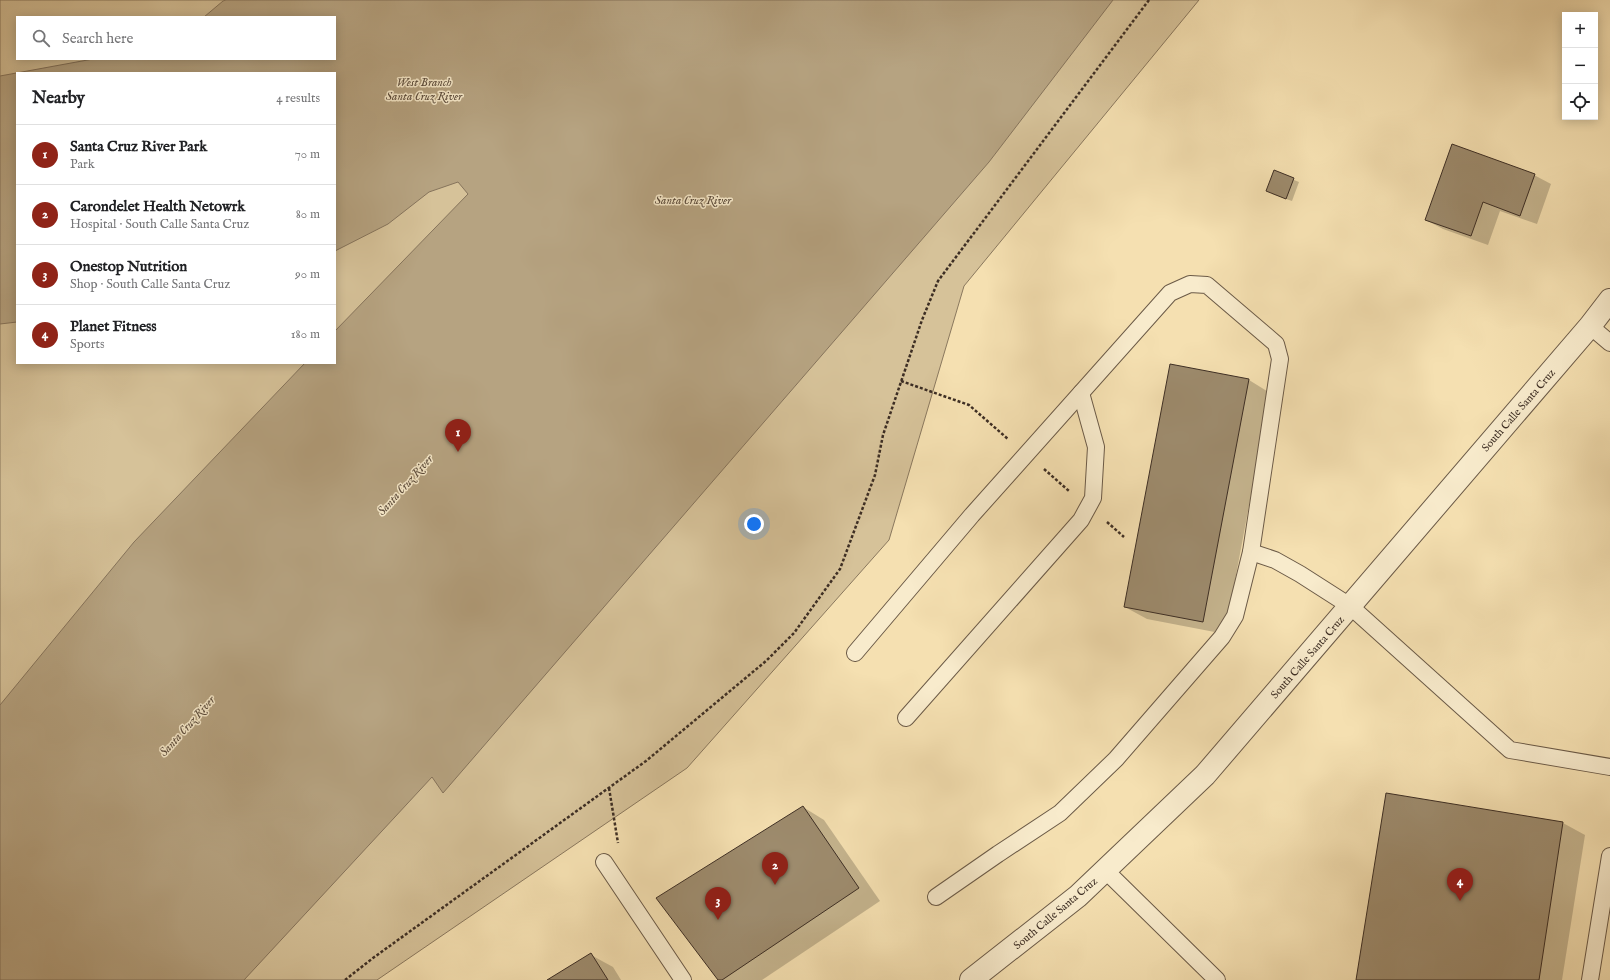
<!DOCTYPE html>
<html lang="en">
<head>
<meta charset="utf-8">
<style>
  body { margin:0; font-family:"IM FELL English",serif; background:#f6f6f6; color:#202124 }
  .controls { position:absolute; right:12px; top:12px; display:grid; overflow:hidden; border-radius:0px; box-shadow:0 2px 10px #0003 }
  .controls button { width:36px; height:36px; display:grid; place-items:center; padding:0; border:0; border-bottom:1px solid #e0e0e0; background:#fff; color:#202124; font:20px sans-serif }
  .you { position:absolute; left:754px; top:524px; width:14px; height:14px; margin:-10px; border:3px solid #fff; border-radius:50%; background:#1a73e8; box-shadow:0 0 0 6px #1a73e833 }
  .badge { display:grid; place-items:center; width:26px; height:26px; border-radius:50%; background:#8f2418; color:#fff; font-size:13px; font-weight:700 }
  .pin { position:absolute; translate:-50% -33px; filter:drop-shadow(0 1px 2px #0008) }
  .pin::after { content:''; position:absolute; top:21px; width:14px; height:12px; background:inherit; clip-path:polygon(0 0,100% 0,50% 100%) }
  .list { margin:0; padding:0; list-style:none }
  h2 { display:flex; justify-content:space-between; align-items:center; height:52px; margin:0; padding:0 16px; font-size:17px }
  h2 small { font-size:13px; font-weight:400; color:#757577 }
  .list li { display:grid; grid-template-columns:26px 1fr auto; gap:12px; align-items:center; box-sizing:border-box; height:60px; padding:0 16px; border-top:1px solid #e0e0e0 }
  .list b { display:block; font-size:15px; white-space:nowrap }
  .list p { margin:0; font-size:13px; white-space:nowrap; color:#757577 }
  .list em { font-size:13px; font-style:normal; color:#757577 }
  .icon { flex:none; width:22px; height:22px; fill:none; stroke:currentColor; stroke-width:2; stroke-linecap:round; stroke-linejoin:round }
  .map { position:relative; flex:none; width:1610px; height:980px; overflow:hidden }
  .search { position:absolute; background:#fff; box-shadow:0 2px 10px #0003; left:16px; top:16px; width:320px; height:44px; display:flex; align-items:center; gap:10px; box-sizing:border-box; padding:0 14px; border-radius:0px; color:#757577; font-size:15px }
  .panel { position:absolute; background:#fff; box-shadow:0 2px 10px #0003; left:16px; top:72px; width:320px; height:292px; border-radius:0px }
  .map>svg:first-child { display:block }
  .green { fill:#d6c299; stroke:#8a785e; fill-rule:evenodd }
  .water { fill:#b6a381; stroke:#86745c }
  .shadow { fill:#0003 }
  .building { fill:#9d8b6d; stroke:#3d2e24 }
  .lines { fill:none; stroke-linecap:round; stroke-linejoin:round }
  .service-casing { stroke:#6b5a47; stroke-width:18 }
  .minor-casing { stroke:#6b5a47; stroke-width:24 }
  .path { stroke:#3d2e24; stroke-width:2.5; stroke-dasharray:3 2; stroke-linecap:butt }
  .service { stroke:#f8ebcc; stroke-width:16 }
  .minor { stroke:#f8ebcc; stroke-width:22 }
  .labels { text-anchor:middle; stroke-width:3; stroke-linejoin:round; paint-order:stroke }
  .street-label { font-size:11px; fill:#3d2e24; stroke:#f8ebcc }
  .water-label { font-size:12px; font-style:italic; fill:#5b4b3b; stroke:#f8ebcc }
</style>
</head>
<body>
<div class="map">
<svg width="1610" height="980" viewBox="0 0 1610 980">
  <rect width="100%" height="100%" fill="#f5e0b1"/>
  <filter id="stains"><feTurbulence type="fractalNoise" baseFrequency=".005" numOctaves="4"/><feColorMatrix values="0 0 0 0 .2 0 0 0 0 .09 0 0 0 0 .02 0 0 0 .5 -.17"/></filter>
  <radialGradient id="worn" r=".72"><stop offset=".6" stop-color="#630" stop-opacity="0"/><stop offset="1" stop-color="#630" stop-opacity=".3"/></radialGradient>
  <!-- green -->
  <path class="green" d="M0 0H1199L964 286 889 540 687 768 377 980H0ZM17 17H335V59H17ZM17 73H335V363H17Z"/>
  <!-- water -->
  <polygon class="water" points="226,0 1113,0 989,162 443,793 432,777 244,980 0,980 0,705 134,542 305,363 335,363 335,331 468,194 458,182 429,192 388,224 335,251 335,73 17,73 17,322 0,324 0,76 93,59 335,59 335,17 204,17 223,1"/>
  <!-- shadow -->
  <g class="shadow">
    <polygon points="1274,172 1299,182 1292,201 1272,194"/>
    <polygon points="1534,175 1551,184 1537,224 1500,211 1488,245 1443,229 1426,220"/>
    <polygon points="1249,380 1270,393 1225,634 1147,619 1125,607"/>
    <polygon points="1386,795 1563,823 1585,835 1562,980 1357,980"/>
    <polygon points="803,807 824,820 880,901 762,980 719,980"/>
    <polygon points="591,955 613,967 621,980 549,980"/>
  </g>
  <!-- building -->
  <g class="building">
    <polygon points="1452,144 1535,174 1520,216 1483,202 1471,236 1425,220"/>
    <polygon points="1274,170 1294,178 1286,199 1266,191"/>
    <polygon points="1170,364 1249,379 1203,622 1124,607"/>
    <polygon points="1386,793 1563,822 1539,980 1356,980"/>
    <polygon points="803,806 859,888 722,980 718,980 656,898"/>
    <polygon points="591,953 608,980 547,980"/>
  </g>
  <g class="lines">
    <defs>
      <g id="service">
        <polyline points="1590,326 1610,343"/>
        <polyline points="1251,552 1275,560 1300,574 1350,606 1510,750 1610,767"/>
        <polyline points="855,653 972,515 1170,293 1190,284 1207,285 1276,344 1280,359 1251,552 1235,616 1222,637 1116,759 1060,813 998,854 936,897"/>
        <polyline points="906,718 1081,520 1093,498 1096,447 1081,393"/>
        <polyline points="604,862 683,980"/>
        <polyline points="1105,870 1217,980"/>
        <polyline points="1590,980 1610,856"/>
      </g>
      <polyline id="minor" points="971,980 1078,896 1205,775 1590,326 1610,300"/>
    </defs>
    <!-- service casing -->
    <use href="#service" class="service-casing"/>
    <!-- minor casing -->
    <use href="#minor" class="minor-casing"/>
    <!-- path -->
    <g class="path">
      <polyline points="901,381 969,405 1008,439"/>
      <polyline points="1044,469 1069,491"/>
      <polyline points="1107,522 1124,537"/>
      <polyline points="609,788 618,843"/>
      <polyline points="345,980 373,958 646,761 766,661 794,633 840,569 875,475 883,435 922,320 938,281 1149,0"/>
    </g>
    <!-- service -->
    <use href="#service" class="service"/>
    <!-- minor -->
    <use href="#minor" class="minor"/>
  </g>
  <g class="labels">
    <!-- street labels -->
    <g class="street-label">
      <text transform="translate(1518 410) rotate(-49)" y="4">South Calle Santa Cruz</text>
      <text transform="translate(1307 657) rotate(-49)" y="4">South Calle Santa Cruz</text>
      <text transform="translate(1055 913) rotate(-40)" y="4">South Calle Santa Cruz</text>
    </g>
    <!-- water labels -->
    <g class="water-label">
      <text x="424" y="86">West Branch<tspan x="424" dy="14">Santa Cruz River</tspan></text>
      <text x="693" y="204">Santa Cruz River</text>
      <text transform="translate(405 485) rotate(-48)" y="4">Santa Cruz River</text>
      <text transform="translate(187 726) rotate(-48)" y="4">Santa Cruz River</text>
    </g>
  </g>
  <rect width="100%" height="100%" filter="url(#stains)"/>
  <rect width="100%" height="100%" fill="url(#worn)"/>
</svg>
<div class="controls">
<button>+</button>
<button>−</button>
<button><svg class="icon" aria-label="locate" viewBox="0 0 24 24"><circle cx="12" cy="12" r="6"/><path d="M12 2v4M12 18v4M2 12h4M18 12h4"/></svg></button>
</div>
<div class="you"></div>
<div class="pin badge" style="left:458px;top:452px">1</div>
<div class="pin badge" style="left:775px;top:885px">2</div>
<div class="pin badge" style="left:718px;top:920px">3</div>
<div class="pin badge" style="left:1460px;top:901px">4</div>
<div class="search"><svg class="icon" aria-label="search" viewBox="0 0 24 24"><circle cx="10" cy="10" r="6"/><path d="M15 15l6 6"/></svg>Search here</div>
<section class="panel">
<h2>Nearby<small>4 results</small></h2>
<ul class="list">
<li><span class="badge">1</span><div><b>Santa Cruz River Park</b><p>Park</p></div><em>70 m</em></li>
<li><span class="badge">2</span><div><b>Carondelet Health Netowrk</b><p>Hospital · South Calle Santa Cruz</p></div><em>80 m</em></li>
<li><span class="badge">3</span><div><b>Onestop Nutrition</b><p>Shop · South Calle Santa Cruz</p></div><em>90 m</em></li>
<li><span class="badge">4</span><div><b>Planet Fitness</b><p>Sports</p></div><em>180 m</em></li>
</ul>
</section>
</div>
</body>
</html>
